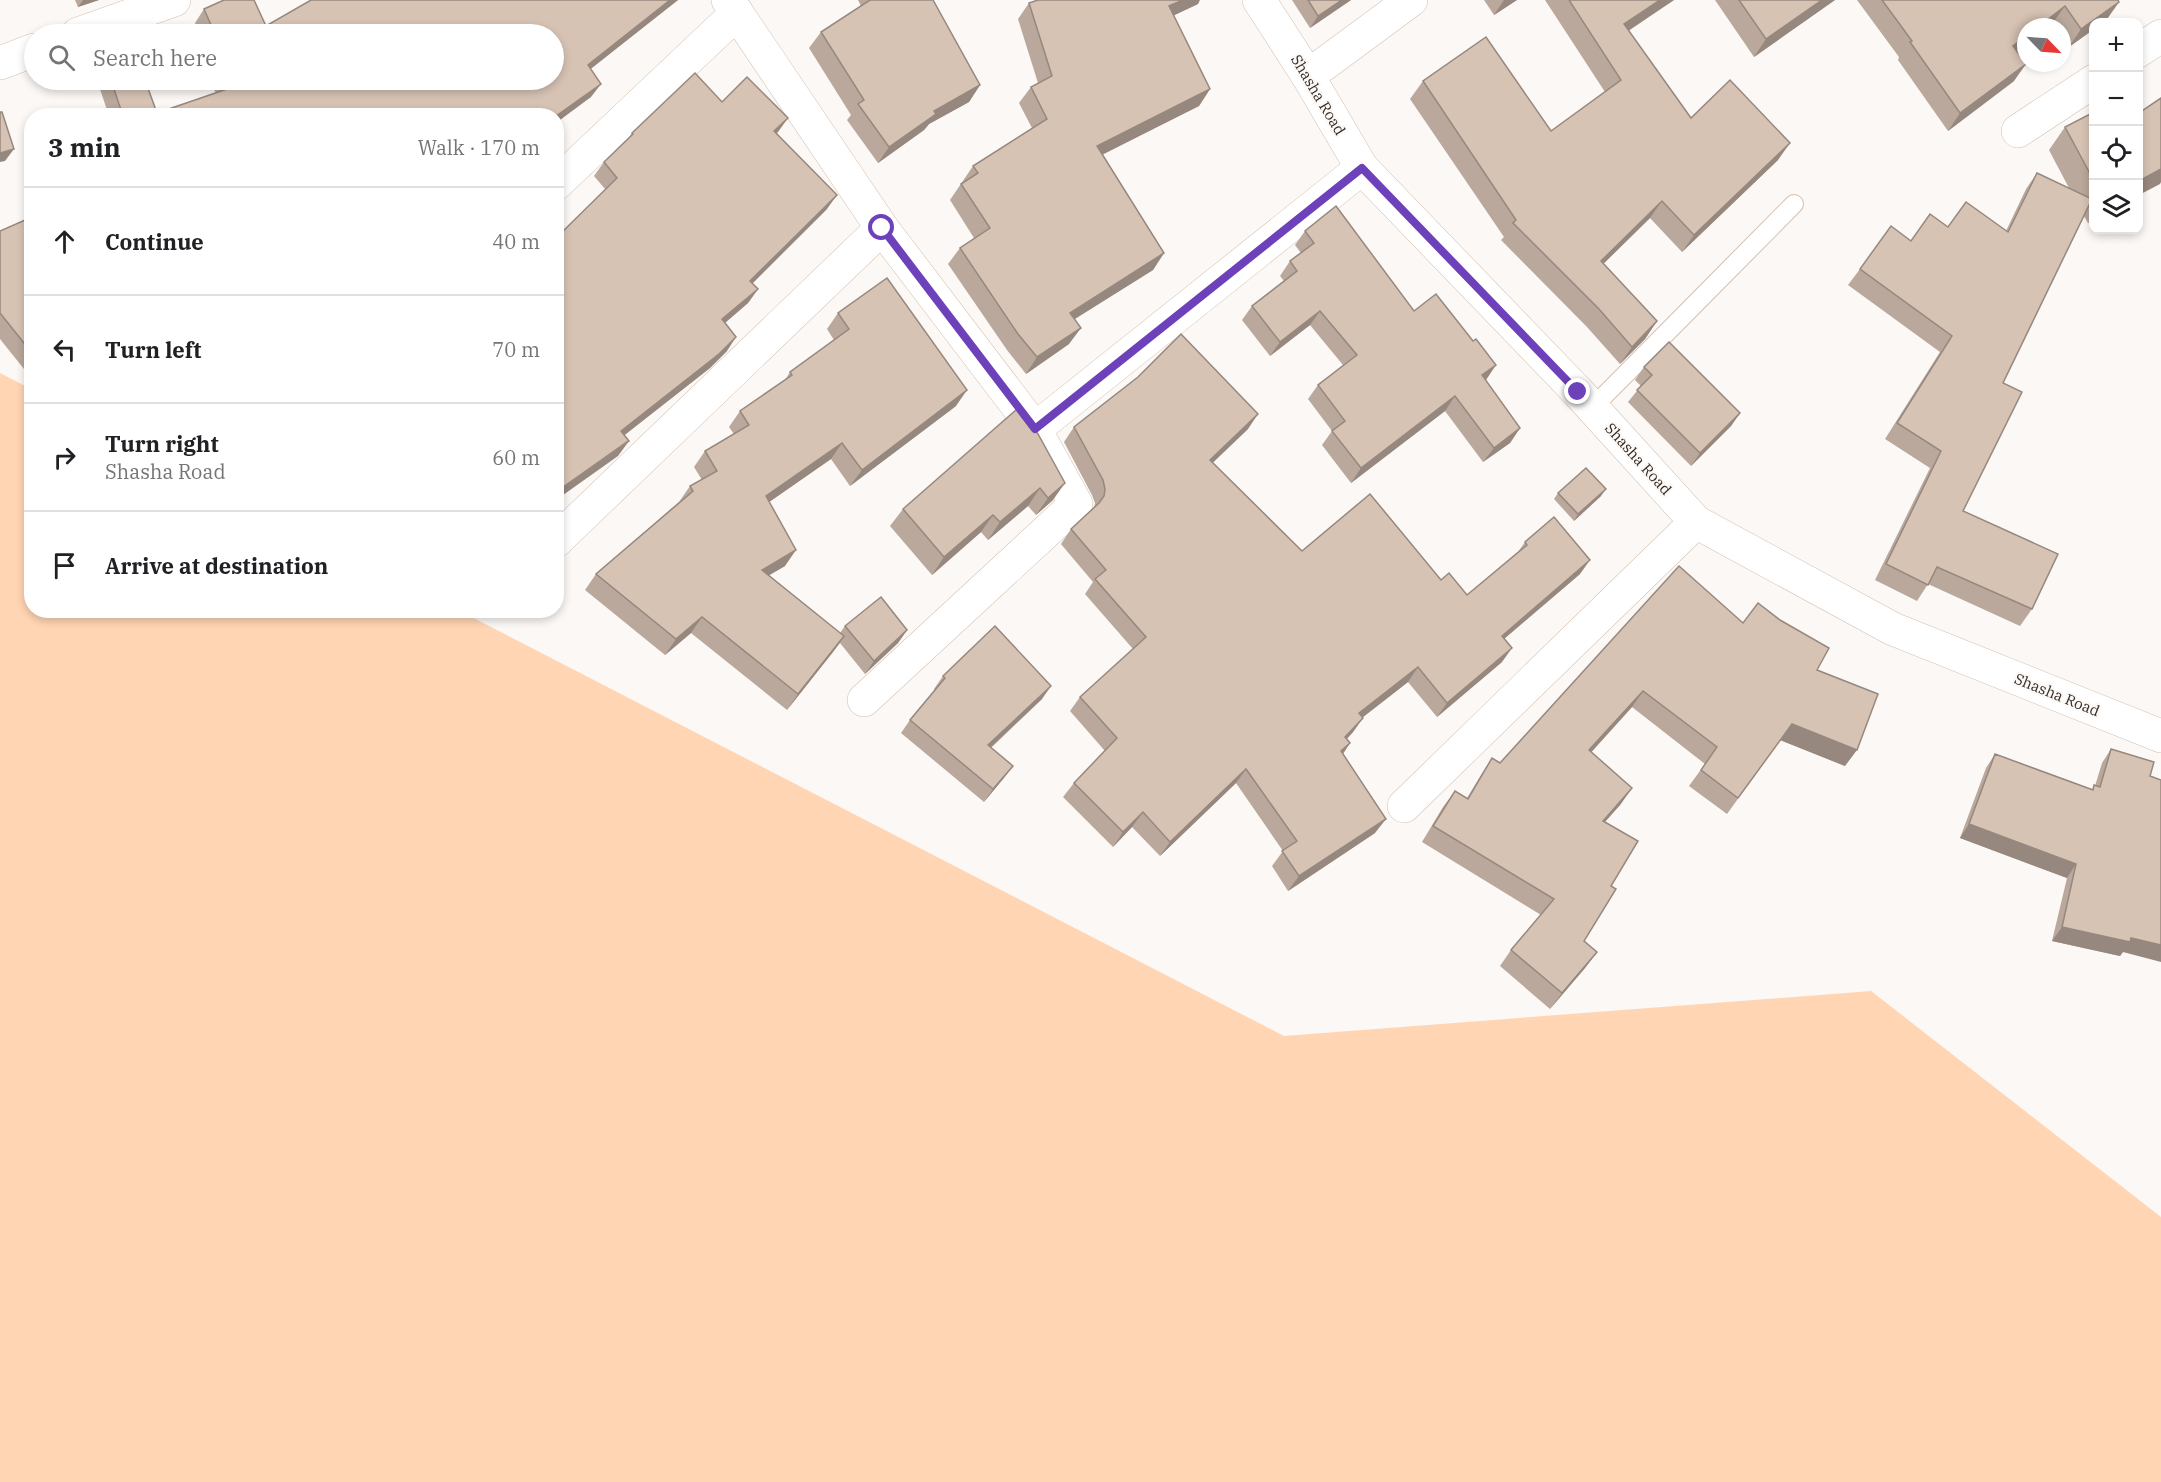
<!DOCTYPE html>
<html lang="en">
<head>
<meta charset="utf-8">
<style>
  body { margin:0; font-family:"IBM Plex Serif",serif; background:#f2f2f2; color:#202124 }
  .controls { position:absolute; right:18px; top:18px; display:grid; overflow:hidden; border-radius:12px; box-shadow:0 3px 9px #0003 }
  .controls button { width:54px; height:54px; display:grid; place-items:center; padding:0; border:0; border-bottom:2px solid #e0e0e0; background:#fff; color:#202124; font:30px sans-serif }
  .compass { position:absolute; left:2017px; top:18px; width:54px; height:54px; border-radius:50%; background:#fff; box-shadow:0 3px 9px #0003; rotate:115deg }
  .stop { position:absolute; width:18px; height:18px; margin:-14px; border:4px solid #6d41b9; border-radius:50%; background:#fff }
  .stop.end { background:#6d41b9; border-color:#fff; box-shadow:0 2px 6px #0008 }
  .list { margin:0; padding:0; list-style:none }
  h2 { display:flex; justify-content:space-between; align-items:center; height:78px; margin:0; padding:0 24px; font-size:26px }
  h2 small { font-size:20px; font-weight:400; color:#757577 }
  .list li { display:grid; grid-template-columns:39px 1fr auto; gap:18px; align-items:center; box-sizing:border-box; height:108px; padding:0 24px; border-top:2px solid #e0e0e0 }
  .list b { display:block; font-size:22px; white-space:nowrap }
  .list p { margin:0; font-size:20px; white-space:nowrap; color:#757577 }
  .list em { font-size:20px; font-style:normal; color:#757577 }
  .icon { flex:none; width:33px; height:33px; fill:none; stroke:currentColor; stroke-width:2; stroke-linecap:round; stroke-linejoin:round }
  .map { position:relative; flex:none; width:2161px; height:1482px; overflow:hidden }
  .search { position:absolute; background:#fff; box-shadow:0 3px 9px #0003; left:24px; top:24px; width:540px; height:66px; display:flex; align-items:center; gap:15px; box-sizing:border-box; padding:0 21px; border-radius:33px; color:#757577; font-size:22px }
  .panel { position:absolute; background:#fff; box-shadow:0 3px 9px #0003; left:24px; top:108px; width:540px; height:510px; border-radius:24px }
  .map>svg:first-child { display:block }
  .green { fill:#ffd5b4 }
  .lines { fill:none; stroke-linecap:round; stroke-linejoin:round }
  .lane-casing { stroke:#d3c0b0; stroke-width:20 }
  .street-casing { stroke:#d3c0b0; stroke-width:34 }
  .secondary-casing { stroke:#d3c0b0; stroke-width:34 }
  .lane { stroke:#fff; stroke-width:18 }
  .street { stroke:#fff; stroke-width:33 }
  .secondary { stroke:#fff; stroke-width:33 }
  .wall { fill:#b9a89b }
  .shaded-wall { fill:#96887e }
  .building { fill:#d7c3b4; stroke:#96887e; stroke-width:1.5 }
  .route { stroke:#6d41b9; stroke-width:8 }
  .labels { text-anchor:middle; stroke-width:4.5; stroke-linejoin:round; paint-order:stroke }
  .street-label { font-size:15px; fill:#342c26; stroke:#fcf8f5 }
</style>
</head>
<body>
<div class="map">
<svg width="2161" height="1482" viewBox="0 0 2161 1482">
  <rect width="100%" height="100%" fill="#fcf8f5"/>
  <!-- green -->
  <polygon class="green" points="0,373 31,389 32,610 460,611 1284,1036 1871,991 2161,1217 2161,1482 0,1482"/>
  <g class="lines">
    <defs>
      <polyline id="lane" points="1592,408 1794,204"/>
      <g id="street">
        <polyline points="728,0 882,228 1035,429 1362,168"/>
        <polyline points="78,34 174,0"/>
        <polyline points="2138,51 2161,36"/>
        <polyline points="0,63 34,50"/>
        <polyline points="1308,76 1411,0"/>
        <polyline points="2018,131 2094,81"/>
        <polyline points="556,184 737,13"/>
        <polyline points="556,541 882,228"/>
        <polyline points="864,700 1076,504 1043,444"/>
        <polyline points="1404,806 1696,522"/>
      </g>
      <polyline id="secondary" points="1259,0 1308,76 1362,168 1578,392 1696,522 1893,629 2161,736"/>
    </defs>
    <!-- lane casing -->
    <use href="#lane" class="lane-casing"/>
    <!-- street casing -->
    <use href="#street" class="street-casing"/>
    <!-- secondary casing -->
    <use href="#secondary" class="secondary-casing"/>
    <!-- lane -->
    <use href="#lane" class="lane"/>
    <!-- street -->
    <use href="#street" class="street"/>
    <!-- secondary -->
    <use href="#secondary" class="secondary"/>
  </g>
  <!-- wall -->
  <g class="wall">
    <polygon points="75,0 99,0 78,7"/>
    <polygon points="311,0 678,0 590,69 591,97 556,116 109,116 97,80 145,80 157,113 216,93 208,80 554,80 554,34 200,34 195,23 204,9 266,26"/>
    <polygon points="858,0 933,0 980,85 969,102 929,124 924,130 878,163 847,120 851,115 809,48 821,32 861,6"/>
    <polygon points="1292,0 1351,0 1310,28"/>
    <polygon points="1484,0 1517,0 1494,15"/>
    <polygon points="1545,0 1674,0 1628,30 1691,118 1778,160 1682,252 1650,218 1603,264 1657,321 1645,339 1620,364 1587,327 1501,240 1504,237 1410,99 1423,81 1551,131 1605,92"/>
    <polygon points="1715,0 1835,0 1754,57"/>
    <polygon points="1857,0 2118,0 2119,2 2107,19 2103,22 2094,22 2094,29 2069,47 2062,37 2062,27 2055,27 2052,24 2026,27 2026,44 2017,51 2014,81 1948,131 1898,60 1899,57"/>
    <polygon points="1029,3 1198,4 1174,15 1210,89 1199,106 1102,154 1164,253 1153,270 1074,319 1069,344 1026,374 1007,350 948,264 960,248 974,238 950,200 973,166 1032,128 1019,103 1031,87 1038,83 1018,19"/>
    <polygon points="722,102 777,133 827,209 752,283 758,289 748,303 725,323 727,351 710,368 624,435 618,456 606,190 594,176 604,162 627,140 632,133"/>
    <polygon points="2094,112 2094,219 2088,223 2084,216 2003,383 1963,511 2032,609 2020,626 1928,584 1917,601 1875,580 1930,468 1885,439 1940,352 1848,285 1860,269 1911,241 1948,227 2006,231 2026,189 2037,173 2069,188 2049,150 2065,127"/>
    <polygon points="32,217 32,379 0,339 0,231"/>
    <polygon points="1305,231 1414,311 1485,380 1520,428 1510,443 1483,462 1445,411 1351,483 1322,445 1332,431 1308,399 1318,385 1343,365 1310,325 1270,356 1242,320 1252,306 1284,281 1280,276 1290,261 1301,253 1295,245"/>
    <polygon points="838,313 956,406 850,486 831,459 769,502 785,566 769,575 840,633 845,626 907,630 898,643 865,674 840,643 787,710 691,633 665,655 585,590 596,574 679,502 690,486 702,480 694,467 705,451 734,434 729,427 740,411 785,380 790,372 834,340 827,329"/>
    <polygon points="1644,367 1740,413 1731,426 1691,466 1628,402 1641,386 1635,380"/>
    <polygon points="1017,409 1053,500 1036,515 1028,506 988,540 981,532 932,575 890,526 903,509"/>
    <polygon points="1074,427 1248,429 1212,463 1302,551 1441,580 1467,595 1518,552 1525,542 1580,574 1504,639 1502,662 1437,717 1408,682 1363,717 1353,732 1347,739 1350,743 1343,754 1375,833 1288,891 1272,866 1283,851 1236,783 1160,856 1132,827 1113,847 1063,797 1074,783 1105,751 1070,711 1080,697 1133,649 1085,594 1093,582 1061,544 1071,529 1094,508 1095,503 1092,495 1064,442"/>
    <polygon points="1558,493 1601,496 1574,521 1554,499"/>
    <polygon points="1743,623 1817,670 1845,766 1780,740 1727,814 1689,786 1705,764 1632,707 1591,752 1632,788 1620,805 1605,822 1611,886 1584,941 1597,952 1585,968 1550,1009 1500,966 1511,950 1541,915 1422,842 1443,807 1455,791 1467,798 1481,775 1492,758 1500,763"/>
    <polygon points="943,676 1042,699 991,748 1013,766 1003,779 984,802 901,733 910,720 935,690 934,689"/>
    <polygon points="2111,749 2150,776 2123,952 2120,956 2052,941 2067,878 1960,838 1986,768 1995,754 2092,789 2095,786 2102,763"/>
  </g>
  <!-- shaded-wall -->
  <g class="shaded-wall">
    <polygon points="83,0 99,0 78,7"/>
    <polygon points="670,0 678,0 578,79 588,65"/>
    <polygon points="1183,0 1200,0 1198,4 1158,23 1169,6"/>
    <polygon points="1342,0 1351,0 1310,28 1318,16"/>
    <polygon points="1504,0 1517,0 1494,15"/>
    <polygon points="1660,0 1674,0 1612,42 1624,24"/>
    <polygon points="1822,0 1835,0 1754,57 1766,39"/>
    <polygon points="2119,2 2107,19 2103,22 2094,22 2094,29 2069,47 2081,29"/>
    <polygon points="2065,6 2052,24 2049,27 2038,27"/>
    <polygon points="2026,36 2026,44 2000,63 2013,46"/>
    <polygon points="2026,64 2014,81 1948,131 1960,113"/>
    <polygon points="601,84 591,97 556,123 556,116"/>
    <polygon points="980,85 969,102 929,124 924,130 878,163 889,147 934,111"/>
    <polygon points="1210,89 1199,106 1086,163 1097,146"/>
    <polygon points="788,118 778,132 765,145 774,131"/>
    <polygon points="1790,143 1778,160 1682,252 1694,235"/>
    <polygon points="14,149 5,161 0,162 0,153"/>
    <polygon points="2161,169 2161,182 2160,184 2139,195 2139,181"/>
    <polygon points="837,195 827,209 741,295 750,281"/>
    <polygon points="1662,201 1650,218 1588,279 1601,261"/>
    <polygon points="2094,214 2094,219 2088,223"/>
    <polygon points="1164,253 1153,270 1059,329 1070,313"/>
    <polygon points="758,289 748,303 712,334 722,319"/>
    <polygon points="1320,311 1310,325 1270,356 1280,342"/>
    <polygon points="1657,321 1645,339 1620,364 1632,347"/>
    <polygon points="1081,328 1069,344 1026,374 1037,357"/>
    <polygon points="736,337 727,351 710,368 612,445 621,431"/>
    <polygon points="1496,365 1486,380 1482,375"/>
    <polygon points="967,390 956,406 850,486 862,470"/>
    <polygon points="1455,396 1445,411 1351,483 1361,468"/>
    <polygon points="1740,413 1731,426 1691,466 1700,453"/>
    <polygon points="1258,414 1248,429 1200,475 1210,460"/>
    <polygon points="1520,428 1510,443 1483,462 1494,448"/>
    <polygon points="629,441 618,456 556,500 556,492"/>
    <polygon points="842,443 831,459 755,512 766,496"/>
    <polygon points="1065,483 1053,500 1036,515 1048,498"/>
    <polygon points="1040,488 1028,506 988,540 1000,522"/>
    <polygon points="1606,489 1601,496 1574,521 1578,514"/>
    <polygon points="993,515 981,532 932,575 944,557"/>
    <polygon points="796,550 785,566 751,586 762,570"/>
    <polygon points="1590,560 1580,574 1491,650 1502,636"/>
    <polygon points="702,617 691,633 665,655 676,639"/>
    <polygon points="907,630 898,643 865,674 874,661"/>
    <polygon points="844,636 833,652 787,710 798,694"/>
    <polygon points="1512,648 1502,662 1437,717 1447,703"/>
    <polygon points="1418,667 1408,682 1349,728 1359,713"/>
    <polygon points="1051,686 1042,699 979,758 988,745"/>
    <polygon points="1643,691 1632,707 1578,767 1589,750"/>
    <polygon points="1363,718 1353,732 1334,752 1345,737"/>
    <polygon points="1792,724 1857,750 1845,766 1780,740 1727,814"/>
    <polygon points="1350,743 1340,758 1341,751"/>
    <polygon points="1013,766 1003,779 984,802 993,789"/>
    <polygon points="1246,769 1236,783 1160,856 1170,842"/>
    <polygon points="1632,788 1620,805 1591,837 1603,821"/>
    <polygon points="1143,812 1132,827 1113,847 1123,832"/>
    <polygon points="1386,819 1375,833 1288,891 1299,876"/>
    <polygon points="1969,824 2076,864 2067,878 1960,838"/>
    <polygon points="2062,927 2131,938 2161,945 2161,962 2123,952 2120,956 2052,941"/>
    <polygon points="1597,952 1585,968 1550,1009 1562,993"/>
  </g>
  <!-- building -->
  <g class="building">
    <polygon points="224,0 254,0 266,26 311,0 670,0 588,65 601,84 556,116 308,115 123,116 111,80 145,80 157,113 230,88 226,80 554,80 554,34 215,34 204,9"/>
    <polygon points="870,0 933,0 980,85 934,111 936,114 889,147 858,104 864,100 821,32"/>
    <polygon points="1038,0 1183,0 1169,6 1210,89 1097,146 1164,253 1070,313 1081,328 1037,357 1018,334 960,248 990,228 961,184 978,173 973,166 1047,119 1031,87 1052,76 1029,3"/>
    <polygon points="1308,0 1342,0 1318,16"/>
    <polygon points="1569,0 1660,0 1624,24 1691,118 1730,80 1790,143 1694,235 1662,201 1601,261 1657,321 1632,347 1599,309 1513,223 1516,220 1423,81 1486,37 1551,131 1621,80"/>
    <polygon points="1739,0 1822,0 1766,39"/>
    <polygon points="1882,0 2118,0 2119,2 2081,29 2065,6 2038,27 2026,27 2026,36 2013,46 2026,64 1960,113 1910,42 1912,41"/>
    <polygon points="127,26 130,34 104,34"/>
    <polygon points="695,73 722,102 747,77 788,118 774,131 837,195 750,281 758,289 722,319 736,337 719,354 621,431 629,441 627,442 556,492 556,238 617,178 604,162 633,134 632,133"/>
    <polygon points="2161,98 2161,169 2139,181 2139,113"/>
    <polygon points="0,112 2,112 14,149 0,153"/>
    <polygon points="2094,112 2094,181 2065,127"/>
    <polygon points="2037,173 2092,199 2003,383 2022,392 1963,511 2058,554 2032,609 1937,567 1928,585 1886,564 1941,451 1897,423 1952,336 1860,269 1891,226 1911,241 1930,214 1948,227 1966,202 2008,232"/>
    <polygon points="1336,206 1414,311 1436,294 1473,341 1476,339 1496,365 1482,375 1520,428 1494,448 1455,396 1361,468 1332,431 1345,421 1318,385 1357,355 1320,311 1280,342 1252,306 1297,271 1290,261 1314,243 1305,231"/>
    <polygon points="32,217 32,353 0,313 0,231"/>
    <polygon points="887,278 967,390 862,470 842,443 766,496 796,550 762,570 844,636 798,694 702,617 676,639 596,574 693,491 690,486 717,471 705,451 749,425 740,411 792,375 790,372 849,329 838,313"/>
    <polygon points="1181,334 1258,414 1210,460 1302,551 1370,494 1441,580 1449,573 1467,595 1527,545 1525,542 1554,517 1590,560 1502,636 1512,648 1447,703 1418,667 1359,713 1363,718 1345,737 1350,743 1341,751 1386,819 1299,876 1282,851 1297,841 1246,769 1170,842 1143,812 1123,832 1074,783 1117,738 1080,697 1146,637 1095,579 1106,570 1071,529 1099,503 1104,496 1105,489 1103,480 1074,427 1138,377"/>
    <polygon points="1669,342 1740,413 1700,453 1637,390 1652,375 1644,367"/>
    <polygon points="1017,409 1038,434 1065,483 1048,498 1040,488 1000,522 993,515 944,557 903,509"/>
    <polygon points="1586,468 1606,489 1578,514 1558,493"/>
    <polygon points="1679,566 1743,623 1758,603 1780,620 1829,648 1817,670 1878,694 1857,750 1792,724 1738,798 1701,770 1717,747 1643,691 1589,750 1632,788 1603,821 1638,841 1611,886 1616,889 1584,941 1597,952 1562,993 1511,950 1554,899 1433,826 1455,791 1468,799 1492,758 1500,763"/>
    <polygon points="881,597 907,630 874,661 845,626"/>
    <polygon points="995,626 1051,686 988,745 1013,766 993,789 910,720 945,678 943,676"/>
    <polygon points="2111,749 2154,762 2150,776 2161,780 2161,945 2131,938 2130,942 2062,927 2076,864 1969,824 1995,754 2093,790 2094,785 2100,787"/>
  </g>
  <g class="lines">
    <!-- route -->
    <polyline class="route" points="882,228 1035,429 1362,168 1578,392"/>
  </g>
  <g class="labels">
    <!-- street labels -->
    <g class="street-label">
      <text transform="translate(1318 95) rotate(59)" y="5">Shasha Road</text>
      <text transform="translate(1638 459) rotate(48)" y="5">Shasha Road</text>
      <text transform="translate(2057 695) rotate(22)" y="5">Shasha Road</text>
    </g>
  </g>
</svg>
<div class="controls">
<button>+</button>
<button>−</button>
<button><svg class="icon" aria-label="locate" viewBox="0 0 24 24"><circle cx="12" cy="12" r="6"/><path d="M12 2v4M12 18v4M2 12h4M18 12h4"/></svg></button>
<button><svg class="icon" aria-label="layers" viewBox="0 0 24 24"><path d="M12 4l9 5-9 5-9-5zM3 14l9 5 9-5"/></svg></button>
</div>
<svg class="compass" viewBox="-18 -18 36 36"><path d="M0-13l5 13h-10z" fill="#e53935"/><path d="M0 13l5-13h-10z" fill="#757577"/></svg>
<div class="stop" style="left:882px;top:228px"></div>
<div class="stop end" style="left:1578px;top:392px"></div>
<div class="search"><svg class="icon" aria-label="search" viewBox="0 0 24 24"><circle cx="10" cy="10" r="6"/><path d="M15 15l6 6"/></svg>Search here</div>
<section class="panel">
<h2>3 min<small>Walk · 170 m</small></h2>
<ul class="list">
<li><svg class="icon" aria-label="ahead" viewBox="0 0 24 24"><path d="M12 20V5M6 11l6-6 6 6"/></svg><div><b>Continue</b></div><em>40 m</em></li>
<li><svg class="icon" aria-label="left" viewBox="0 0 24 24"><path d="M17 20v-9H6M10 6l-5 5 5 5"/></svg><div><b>Turn left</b></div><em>70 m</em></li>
<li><svg class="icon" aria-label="right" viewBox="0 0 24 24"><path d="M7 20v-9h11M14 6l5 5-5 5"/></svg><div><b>Turn right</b><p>Shasha Road</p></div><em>60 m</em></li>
<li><svg class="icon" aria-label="arrive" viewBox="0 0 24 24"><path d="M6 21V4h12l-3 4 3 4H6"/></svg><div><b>Arrive at destination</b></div></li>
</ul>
</section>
</div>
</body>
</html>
